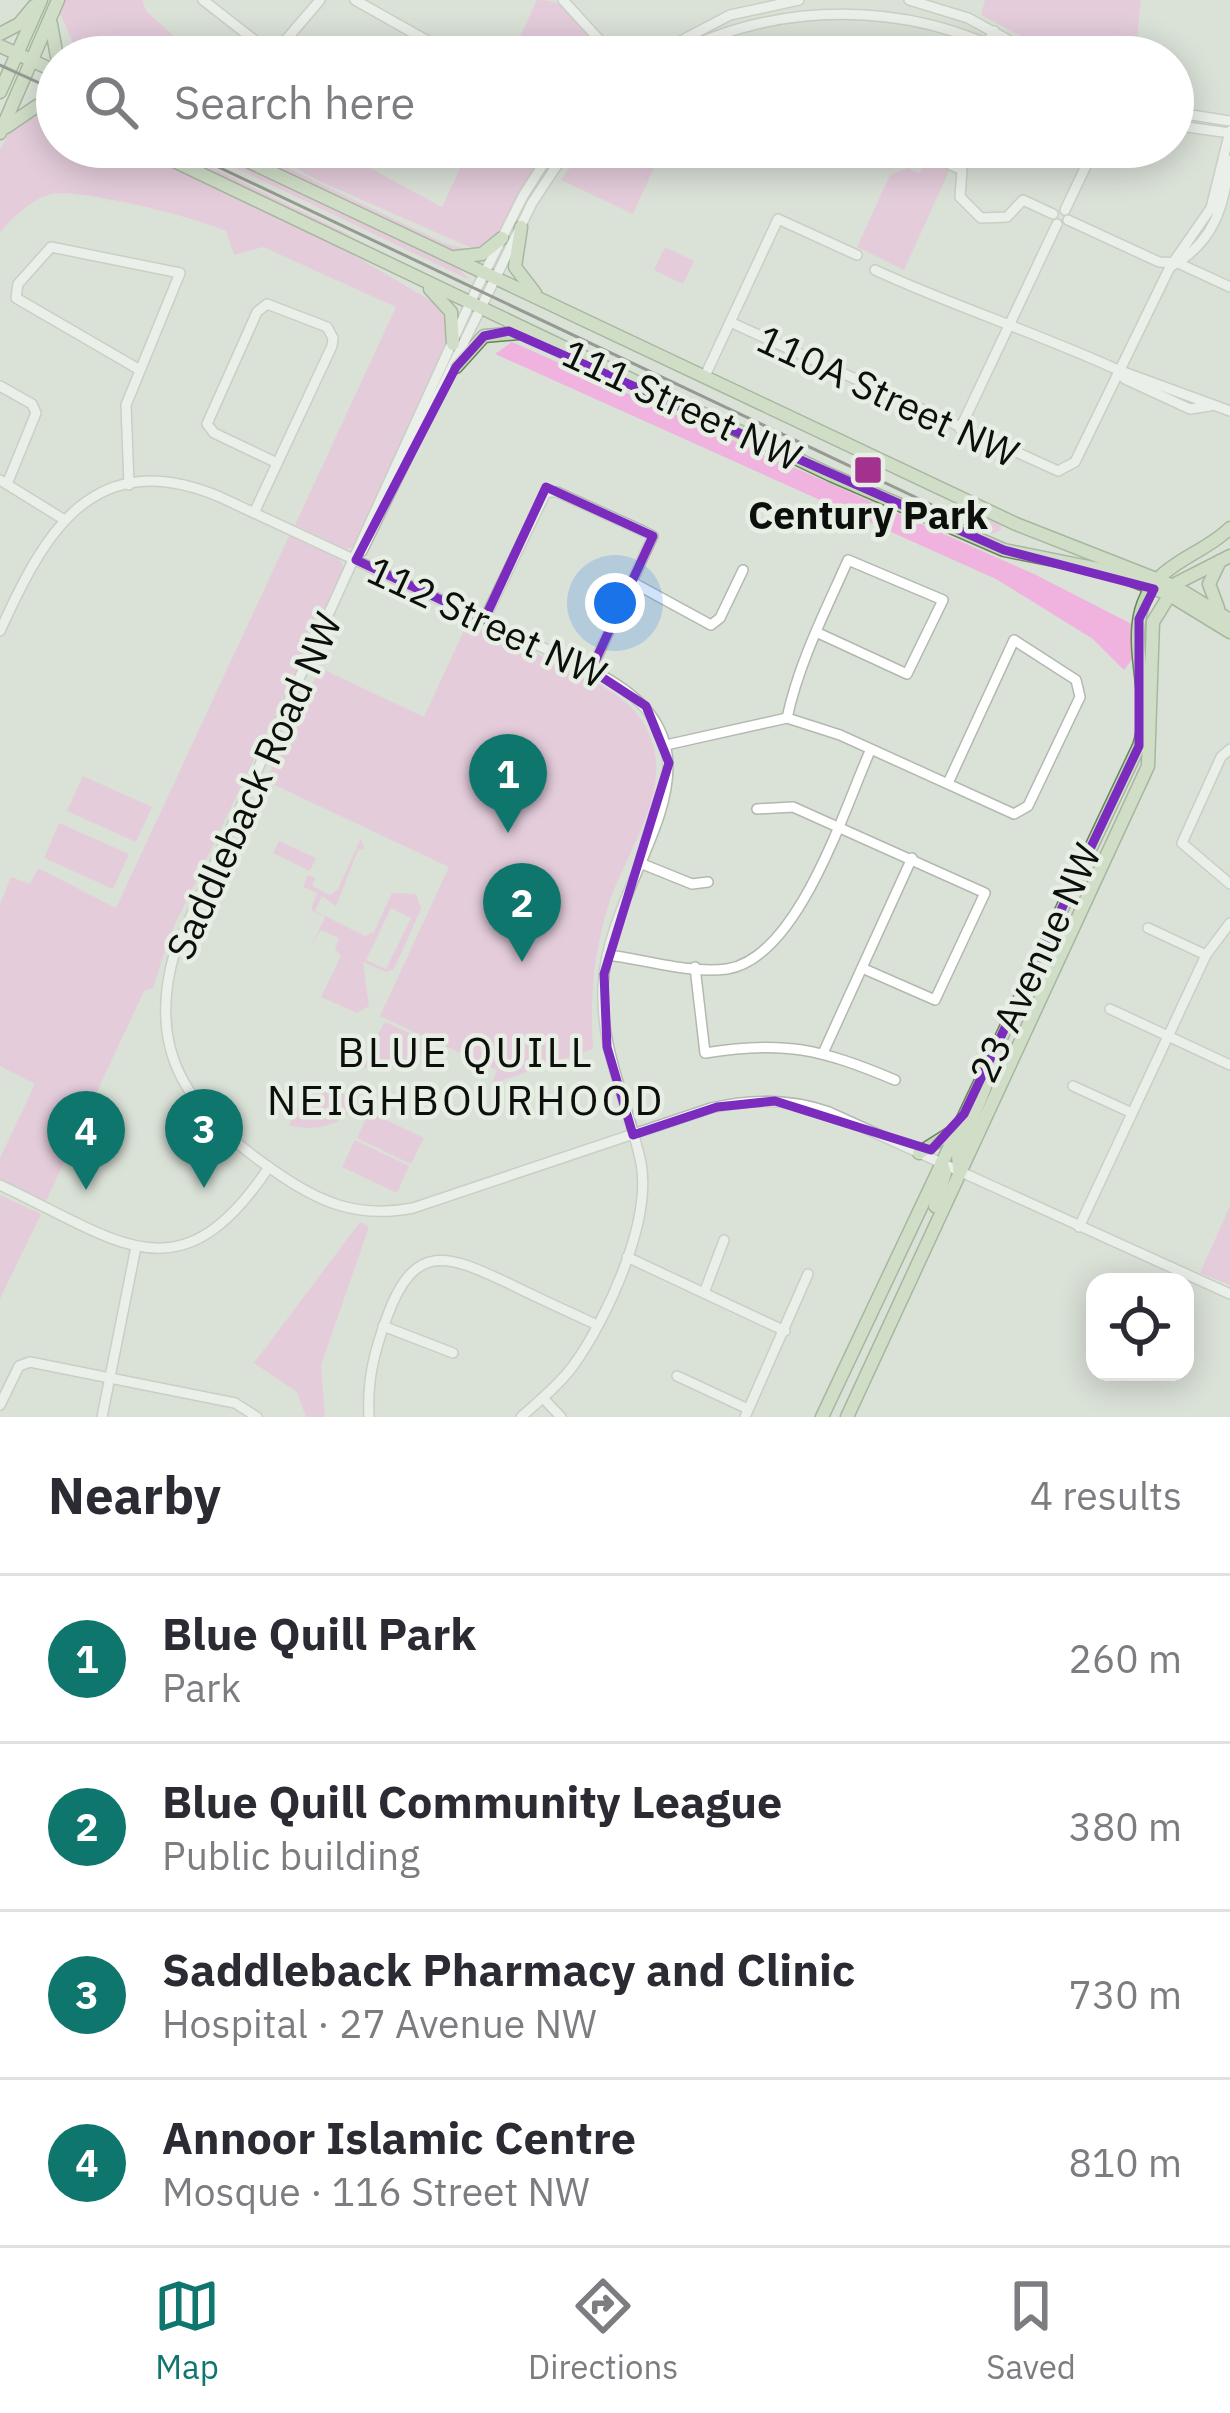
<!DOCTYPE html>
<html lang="en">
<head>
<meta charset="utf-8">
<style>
  body { margin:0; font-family:"IBM Plex Sans",sans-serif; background:#f7f7f7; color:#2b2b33 }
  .controls { position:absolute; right:36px; bottom:36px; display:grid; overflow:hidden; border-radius:24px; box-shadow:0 6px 30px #0003 }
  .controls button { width:108px; height:108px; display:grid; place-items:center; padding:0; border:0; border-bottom:3px solid #e1e1e2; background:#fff; color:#2b2b33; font:60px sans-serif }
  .you { position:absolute; left:615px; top:603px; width:42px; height:42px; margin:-30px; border:9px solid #fff; border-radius:50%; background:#1a73e8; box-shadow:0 0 0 18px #1a73e833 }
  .badge { display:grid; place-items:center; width:78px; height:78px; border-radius:50%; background:#0f766e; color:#fff; font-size:39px; font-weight:700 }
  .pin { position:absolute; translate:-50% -99px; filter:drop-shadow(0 3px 6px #0008) }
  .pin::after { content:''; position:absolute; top:63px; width:42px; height:36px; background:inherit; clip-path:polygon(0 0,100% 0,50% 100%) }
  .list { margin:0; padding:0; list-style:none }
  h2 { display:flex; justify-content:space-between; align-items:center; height:156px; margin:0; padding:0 48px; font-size:51px }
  h2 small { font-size:39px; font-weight:400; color:#7c7c81 }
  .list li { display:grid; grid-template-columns:78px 1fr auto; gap:36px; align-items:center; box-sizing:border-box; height:168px; padding:0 48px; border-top:3px solid #e1e1e2 }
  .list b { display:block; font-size:45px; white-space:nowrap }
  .list p { margin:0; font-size:39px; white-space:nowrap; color:#7c7c81 }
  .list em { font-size:39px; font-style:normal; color:#7c7c81 }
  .icon { flex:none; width:66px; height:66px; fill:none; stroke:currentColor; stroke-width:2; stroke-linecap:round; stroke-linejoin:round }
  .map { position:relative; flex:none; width:1230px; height:1417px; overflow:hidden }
  .search { position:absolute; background:#fff; box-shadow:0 6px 30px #0003; left:36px; right:36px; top:36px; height:132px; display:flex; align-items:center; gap:30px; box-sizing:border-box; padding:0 42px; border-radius:66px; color:#7c7c81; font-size:45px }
  .sheet { height:828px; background:#fff }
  nav { display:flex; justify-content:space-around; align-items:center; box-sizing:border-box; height:168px; border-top:3px solid #e1e1e2; background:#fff; font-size:33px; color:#7c7c81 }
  nav a { display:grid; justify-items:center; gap:6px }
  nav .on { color:#0f766e }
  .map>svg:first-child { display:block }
  .green { fill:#f0b2df; fill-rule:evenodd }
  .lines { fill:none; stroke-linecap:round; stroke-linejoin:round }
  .minor-casing { stroke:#b2b9af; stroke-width:12 }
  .major-casing { stroke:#69835b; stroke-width:15 }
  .minor { stroke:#fff; stroke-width:9 }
  .major { stroke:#c3dab6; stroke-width:12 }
  .tram { stroke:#40433e; stroke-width:3 }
  .marked { fill:none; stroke:#7b2cbf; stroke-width:9; stroke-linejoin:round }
  .poi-dot { fill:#a3328e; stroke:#e7eee4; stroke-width:4.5 }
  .labels { text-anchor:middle; stroke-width:9; stroke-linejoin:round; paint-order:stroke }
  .street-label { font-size:39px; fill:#0d0f0c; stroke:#e7eee4 }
  .poi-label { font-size:39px; font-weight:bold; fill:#0d0f0c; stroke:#e7eee4 }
  .neighbourhood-label { font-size:42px; letter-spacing:3px; fill:#0d0f0c; stroke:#e7eee4 }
</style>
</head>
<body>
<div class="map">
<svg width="1230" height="1417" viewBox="0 0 1230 1417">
  <rect width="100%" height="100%" fill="#dae1d7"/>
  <!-- green -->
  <g class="green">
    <polygon points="64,0 142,0 146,11 197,57 79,57 60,13"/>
    <path d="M537 0C576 0 585 29 602 57H511Z"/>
    <polygon points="985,0 1141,0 1135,57 1061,57 981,15"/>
    <path d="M36 112 57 113V147H134L324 238 442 307 448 347 355 547 345 549 295 525 396 307 263 247 234 255 226 231C198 218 80 188 52 194 31 199 14 217 0 232V150L10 131Z"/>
    <polygon points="156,147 171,147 354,237 325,228"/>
    <polygon points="192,147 208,147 458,268 470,280"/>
    <polygon points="228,147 244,147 446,244 475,251 456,253"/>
    <polygon points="258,147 331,147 442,207 470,147 547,147 491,245 481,252 319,181"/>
    <polygon points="585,147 653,147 661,153 633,214 561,180"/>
    <polygon points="927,162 949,171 904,270 857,247 890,175 907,168 920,173"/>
    <polygon points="665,247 694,261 683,284 654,270"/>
    <polygon points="512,342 1036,575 1151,634 1124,670 1093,639 996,579 495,354"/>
    <polygon points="963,504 1000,521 1001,530 992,534 965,523"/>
    <polygon points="289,536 339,559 345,569 170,935 153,988 144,991 46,1201 0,1179 0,1158 35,1084 0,1066 0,904 11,877 30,884 38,868 116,908"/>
    <path d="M467 624C511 645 609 677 638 715 687 781 624 848 606 913 593 960 590 1001 593 1049L492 1084 497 1070 380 1016 449 867 266 781 320 668 424 717Z"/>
    <polygon points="83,776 152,807 136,842 67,811"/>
    <polygon points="59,823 129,854 113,889 44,858"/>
    <path d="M361 838 364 849 358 850 336 906 322 896 315 911 365 936 374 932 392 893 416 894 421 909 394 969 386 972 363 962 369 1006 357 1013 321 997 341 956 335 949 339 938 321 930 311 947 325 917 311 910 317 893 303 887 308 875 315 878 312 886 330 895 338 889ZM391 908 411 918 386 969 366 960Z"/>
    <polygon points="279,841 316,858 310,871 273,853"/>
    <path d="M385 1022 431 1043C414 1067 388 1074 360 1066Z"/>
    <path d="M314 1080 360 1102C342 1125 317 1133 289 1125Z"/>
    <polygon points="369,1112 424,1138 411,1164 357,1138"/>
    <polygon points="355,1140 409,1166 397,1193 342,1167"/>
    <polygon points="0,1195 41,1214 0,1299"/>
    <polygon points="1230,1206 1230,1285 1200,1273"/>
    <polygon points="360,1222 369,1227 321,1365 325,1417 306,1417 297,1392 254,1363"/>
  </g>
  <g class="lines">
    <defs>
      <g id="minor">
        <polyline points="203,0 276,57"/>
        <polyline points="355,0 456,57"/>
        <polyline points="563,0 615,57"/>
        <polyline points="909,0 968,18 1039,57"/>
        <polyline points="273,55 320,0"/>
        <polyline points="650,57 730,15 799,0"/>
        <path d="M669 57C777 0 907 0 1014 57"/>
        <polyline points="979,57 994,31"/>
        <polyline points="1173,112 1230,121"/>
        <polyline points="1173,125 1230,133"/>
        <path d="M1230 131 1211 208 1170 267C1215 242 1223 208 1230 160"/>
        <path d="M554 147 523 196 476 290 175 951C144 1055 192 1114 273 1170 318 1202 357 1219 413 1208L711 1108C750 1099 790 1098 829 1112L1230 1294"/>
        <polyline points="919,147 918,156 925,159 930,147"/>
        <polyline points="931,156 962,170 960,197 981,218 1007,217 1023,200 1053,214"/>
        <polyline points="1065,210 1095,147"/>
        <polyline points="1068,220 1159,262 1178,263 1230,287"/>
        <path d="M875 270C955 307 1038 333 1118 370"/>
        <polyline points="730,322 1058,471 1075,462 1170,267"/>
        <polyline points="704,378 778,219 857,255"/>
        <polyline points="0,386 32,404 36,413 7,484"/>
        <polyline points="1210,406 1190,409 1125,379 1118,370 1230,411"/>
        <polyline points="960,429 1057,224"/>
        <polyline points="0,480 63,519"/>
        <polyline points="129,485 126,405 180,273 51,247 18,284 16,298 140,370"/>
        <polyline points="254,513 332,346 333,338 327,327 267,304 257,312 207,424 214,433 277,463"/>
        <polyline points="362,551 532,203 569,147"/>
        <polyline points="632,582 711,625 720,618 743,570"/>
        <polyline points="484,620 546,492 557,492 643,531 653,536 591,670"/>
        <path d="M0 631C45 532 93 444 220 497L591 670C754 749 608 867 603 986 600 1050 628 1102 641 1163 652 1221 607 1319 573 1366 559 1385 539 1401 521 1417"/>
        <path d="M787 718C799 662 825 612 848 560L943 600 907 674 816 632"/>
        <polyline points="666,745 787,718 840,735 1014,814 1028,806 1080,697 1076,680 1014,640 948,783"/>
        <polyline points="1230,749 1221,757 1182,843 1230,884"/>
        <polyline points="757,809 793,807 985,893 935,1000 862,968"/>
        <polyline points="640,863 692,884 708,882"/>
        <polyline points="1148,928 1206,955"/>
        <path d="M607 955C644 959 690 974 727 969 798 958 843 812 870 751"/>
        <path d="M695 967 705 1053C784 1040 821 1049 895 1080"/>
        <polyline points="1110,1009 1230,1065"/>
        <polyline points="824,1051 912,858"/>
        <polyline points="1073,1086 1132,1113"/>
        <path d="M0 1185C118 1240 179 1302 269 1167"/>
        <polyline points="1079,1227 1206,955 1230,923"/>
        <polyline points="627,1257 785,1331"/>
        <polyline points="704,1293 724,1240"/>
        <polyline points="383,1326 453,1353"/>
        <polyline points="677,1376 748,1409"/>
        <polyline points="543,1398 561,1417"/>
        <polyline points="0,1405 19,1366 30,1362 235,1403 257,1417"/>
        <polyline points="102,1417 136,1247"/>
        <path d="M369 1417C367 1380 374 1352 387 1317 415 1240 448 1255 510 1284 538 1298 567 1311 595 1324"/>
        <polyline points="745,1417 808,1274"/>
      </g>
      <g id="major">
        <polyline points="51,24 57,57"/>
        <polyline points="0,34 19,24 34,6"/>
        <polyline points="0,46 57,72"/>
        <polyline points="0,92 41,0"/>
        <polyline points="6,127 37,106 57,108"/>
        <polyline points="0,133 58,0"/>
        <polyline points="145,147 831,475 1004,550 1108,571 1168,594 1230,632"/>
        <polyline points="218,147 1016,524 1174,586 1230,620"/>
        <polyline points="521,227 515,267 535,293"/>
        <polyline points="455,257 482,254 502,238"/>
        <polyline points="430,289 451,312 453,344"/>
        <polyline points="456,367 484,336 519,333"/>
        <polyline points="1218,608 1209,584 1220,561"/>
        <polyline points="919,1153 949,1134"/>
        <polyline points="959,1169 958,1154 985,1087"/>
        <polyline points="935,1206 945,1173 941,1163"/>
        <path d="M822 1417 1139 746C1158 691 1113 625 1161 576 1181 557 1210 548 1230 528"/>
        <polyline points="847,1417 1148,766 1153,622 1177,583 1230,556"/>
      </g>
    </defs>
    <!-- minor casing -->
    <use href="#minor" class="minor-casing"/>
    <!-- major casing -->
    <use href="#major" class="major-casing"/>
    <!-- minor -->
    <use href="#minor" class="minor"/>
    <!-- major -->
    <use href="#major" class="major"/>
    <!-- tram -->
    <g class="tram">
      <polyline points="0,65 57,91"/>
      <polyline points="176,147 932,505"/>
    </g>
  </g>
  <!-- marked area -->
  <path d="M0 0H1230V1417H0ZM509 331 1004 550 1154 589 1139 619V746L964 1114 931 1150 775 1101 717 1107 633 1135 607 1047 604 974 669 763 646 706 591 670 653 536 546 487 484 620 356 560 456 367 484 336Z" fill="#dae1d7" fill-opacity=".55" fill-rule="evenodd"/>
  <path class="marked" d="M509 331 1004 550 1154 589 1139 619V746L964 1114 931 1150 775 1101 717 1107 633 1135 607 1047 604 974 669 763 646 706 591 670 653 536 546 487 484 620 356 560 456 367 484 336Z"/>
  <!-- markers -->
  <rect class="poi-dot" x="853" y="455" width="30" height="30" rx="6"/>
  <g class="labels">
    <!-- street labels -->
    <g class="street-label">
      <text transform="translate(888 396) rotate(25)" y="14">110A Street NW</text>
      <text transform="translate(682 405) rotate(25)" y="14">111 Street NW</text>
      <text transform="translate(487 622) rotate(25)" y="14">112 Street NW</text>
      <text transform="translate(254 786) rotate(-66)" y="14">Saddleback Road NW</text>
      <text transform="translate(1035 963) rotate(-65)" y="14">23 Avenue NW</text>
    </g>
    <!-- poi labels -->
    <g class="poi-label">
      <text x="868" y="529">Century Park</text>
    </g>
    <!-- neighbourhood labels -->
    <g class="neighbourhood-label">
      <text x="466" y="1067">BLUE QUILL<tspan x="466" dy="48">NEIGHBOURHOOD</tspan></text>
    </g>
  </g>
</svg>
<div class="controls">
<button><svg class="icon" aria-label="locate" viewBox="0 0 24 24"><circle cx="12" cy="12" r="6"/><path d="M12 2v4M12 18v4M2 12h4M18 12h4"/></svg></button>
</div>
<div class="you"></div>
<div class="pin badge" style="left:508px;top:833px">1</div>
<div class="pin badge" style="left:522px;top:962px">2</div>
<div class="pin badge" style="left:204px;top:1188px">3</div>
<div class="pin badge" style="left:86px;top:1190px">4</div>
<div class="search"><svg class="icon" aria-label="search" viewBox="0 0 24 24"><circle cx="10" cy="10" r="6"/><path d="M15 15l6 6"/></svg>Search here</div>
</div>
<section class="sheet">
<h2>Nearby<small>4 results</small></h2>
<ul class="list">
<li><span class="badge">1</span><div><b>Blue Quill Park</b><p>Park</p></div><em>260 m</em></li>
<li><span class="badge">2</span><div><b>Blue Quill Community League</b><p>Public building</p></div><em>380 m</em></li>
<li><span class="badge">3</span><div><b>Saddleback Pharmacy and Clinic</b><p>Hospital · 27 Avenue NW</p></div><em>730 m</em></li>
<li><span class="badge">4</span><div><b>Annoor Islamic Centre</b><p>Mosque · 116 Street NW</p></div><em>810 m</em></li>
</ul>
</section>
<nav>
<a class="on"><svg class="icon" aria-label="map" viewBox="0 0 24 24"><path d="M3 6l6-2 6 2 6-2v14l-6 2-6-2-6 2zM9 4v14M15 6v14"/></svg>Map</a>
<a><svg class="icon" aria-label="directions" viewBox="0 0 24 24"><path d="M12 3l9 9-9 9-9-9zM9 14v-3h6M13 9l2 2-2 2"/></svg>Directions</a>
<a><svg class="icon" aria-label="saved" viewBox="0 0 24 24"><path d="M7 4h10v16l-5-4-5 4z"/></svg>Saved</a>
</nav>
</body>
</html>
